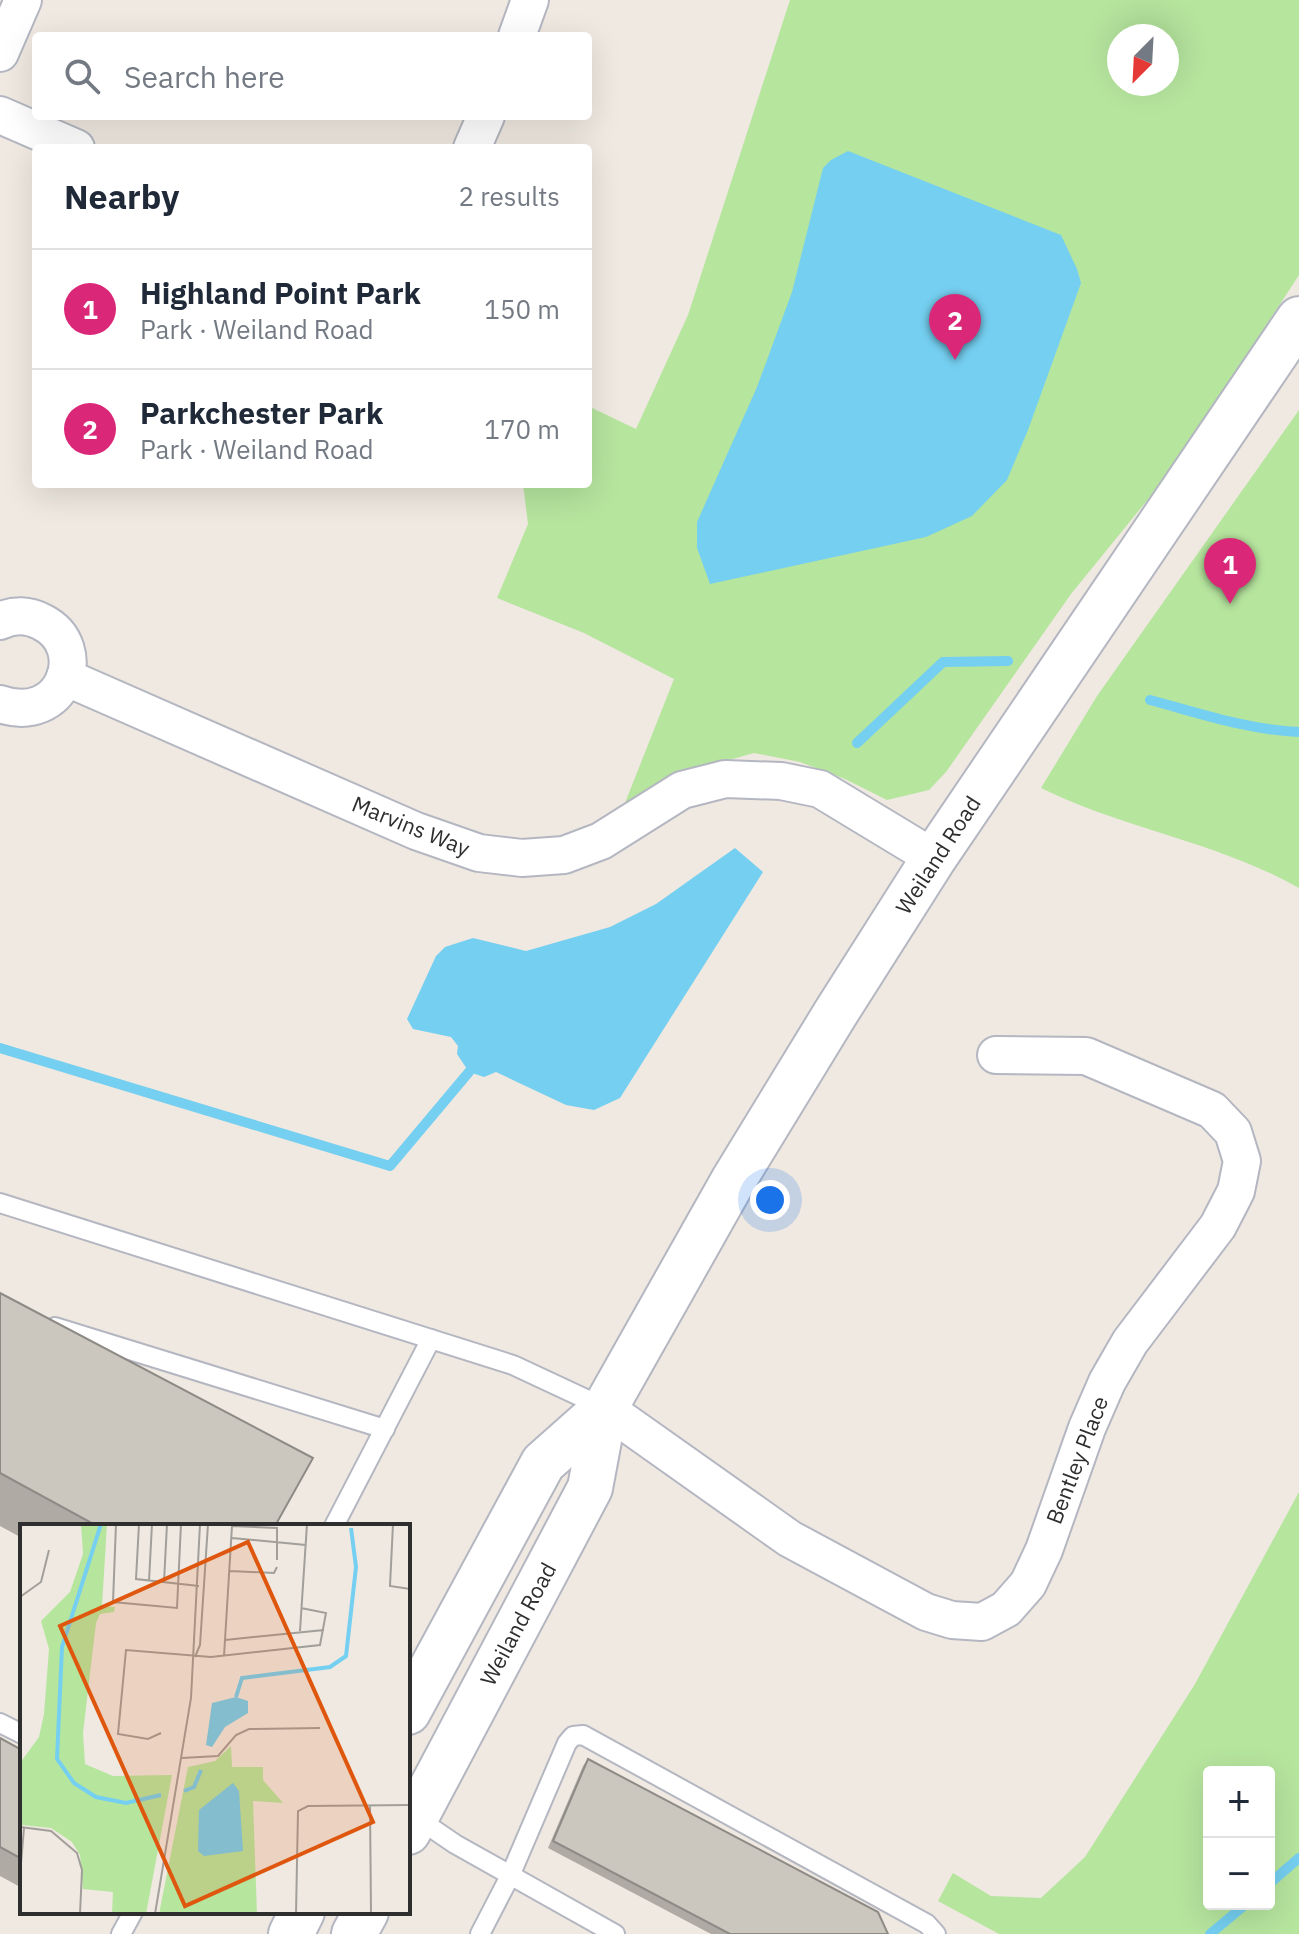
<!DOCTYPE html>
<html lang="en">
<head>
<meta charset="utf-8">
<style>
  body { margin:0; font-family:"IBM Plex Sans",sans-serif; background:#f2f2f3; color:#1f2937 }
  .controls { position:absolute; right:24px; bottom:24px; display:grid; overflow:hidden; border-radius:8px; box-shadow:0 8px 32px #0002 }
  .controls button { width:72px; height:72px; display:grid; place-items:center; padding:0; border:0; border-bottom:2px solid #e0e1e3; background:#fff; color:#1f2937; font:40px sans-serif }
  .compass { position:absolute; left:1107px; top:24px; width:72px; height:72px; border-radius:50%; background:#fff; box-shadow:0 8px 32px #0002; rotate:204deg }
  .you { position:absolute; left:770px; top:1200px; width:28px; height:28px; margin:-20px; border:6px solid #fff; border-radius:50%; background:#1a73e8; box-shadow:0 0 0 12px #1a73e833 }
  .badge { display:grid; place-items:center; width:52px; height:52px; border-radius:50%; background:#db2777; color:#fff; font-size:26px; font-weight:700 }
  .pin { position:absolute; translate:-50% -66px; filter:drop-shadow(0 2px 4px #0008) }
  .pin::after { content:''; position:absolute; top:42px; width:28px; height:24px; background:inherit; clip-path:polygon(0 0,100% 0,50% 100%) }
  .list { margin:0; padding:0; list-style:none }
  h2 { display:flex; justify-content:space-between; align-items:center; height:104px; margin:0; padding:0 32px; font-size:34px }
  h2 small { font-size:26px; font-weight:400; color:#747a83 }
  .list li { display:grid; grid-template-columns:52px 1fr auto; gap:24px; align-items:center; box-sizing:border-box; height:120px; padding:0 32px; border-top:2px solid #e0e1e3 }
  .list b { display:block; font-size:30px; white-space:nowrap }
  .list p { margin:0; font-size:26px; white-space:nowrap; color:#747a83 }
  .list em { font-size:26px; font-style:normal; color:#747a83 }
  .icon { flex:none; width:44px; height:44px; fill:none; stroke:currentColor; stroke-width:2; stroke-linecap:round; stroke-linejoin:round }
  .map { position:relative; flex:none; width:1299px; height:1934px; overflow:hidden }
  .search { position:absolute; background:#fff; box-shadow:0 8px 32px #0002; left:32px; top:32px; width:560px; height:88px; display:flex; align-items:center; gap:20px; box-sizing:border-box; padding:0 28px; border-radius:8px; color:#747a83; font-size:30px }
  .panel { position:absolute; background:#fff; box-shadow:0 8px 32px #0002; left:32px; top:144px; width:560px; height:344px; border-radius:8px }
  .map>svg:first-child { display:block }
  .green { fill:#b6e59e; fill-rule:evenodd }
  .water { fill:#75cff0 }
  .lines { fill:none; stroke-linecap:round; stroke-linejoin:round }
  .stream { stroke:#75cff0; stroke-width:10 }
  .service-casing { stroke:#b4b7c1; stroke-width:22 }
  .minor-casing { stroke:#b4b7c1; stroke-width:40 }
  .secondary-casing { stroke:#b4b7c1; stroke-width:48 }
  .service { stroke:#fff; stroke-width:18 }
  .minor { stroke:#fff; stroke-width:36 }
  .secondary { stroke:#fff; stroke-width:44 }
  .wall { fill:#afaba4 }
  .building { fill:#cbc7bf; stroke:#8e8b86; stroke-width:2 }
  .labels { text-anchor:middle; stroke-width:6; stroke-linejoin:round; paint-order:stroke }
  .street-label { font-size:22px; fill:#2e2e2e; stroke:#fff }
  .inset-river { fill:none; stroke:#75cff0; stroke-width:4 }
  .inset-road { fill:none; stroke:#a29e99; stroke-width:2 }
  .view { fill:#df570e; fill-opacity:0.15; stroke:#df570e; stroke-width:4 }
  .inset-edge { fill:none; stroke:#2e2e2e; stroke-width:4 }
</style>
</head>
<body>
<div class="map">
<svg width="1299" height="1934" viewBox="0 0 1299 1934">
  <rect width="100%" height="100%" fill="#efe9e1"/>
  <!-- green -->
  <g class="green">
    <path d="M790 0H1299V275L1171 471 1071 594 946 772 929 790 887 800 845 779 800 762 754 753 679 774 625 803 674 679 584 633 497 598 528 524 523 484H588V406L636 429 688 315ZM1119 36H1167V84H1119Z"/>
    <path d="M1299 410V888C1218 842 1124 829 1041 788L1097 696Z"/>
    <path d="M1299 1492V1934H999L938 1901 953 1873 991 1896 1041 1898 1085 1857 1195 1684ZM1209 1772H1269V1904H1209Z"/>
  </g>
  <!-- water -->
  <g class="water">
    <polygon points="848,151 1061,235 1077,269 1081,283 1028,430 1007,480 972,516 926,537 710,584 697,548 697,522 757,387 792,292 823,168 831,160"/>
    <polygon points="735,848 763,872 620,1098 594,1110 566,1105 496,1072 484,1077 469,1072 457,1054 458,1046 451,1037 413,1029 407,1019 436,956 445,947 473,938 526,951 610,927 656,904"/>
  </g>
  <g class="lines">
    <!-- stream -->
    <g class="stream">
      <path d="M1150 700C1199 713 1248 730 1299 732"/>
      <polyline points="857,743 943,662 1008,661"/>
      <polyline points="0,1048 390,1166 469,1072"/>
      <polyline points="1269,1884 1299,1858"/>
      <polyline points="1210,1934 1246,1904"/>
    </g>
    <defs>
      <g id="service">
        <polyline points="0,1203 513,1365 605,1408"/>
        <polyline points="55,1327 385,1429"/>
        <polyline points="334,1526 431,1339"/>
        <polyline points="0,1723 22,1734"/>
        <polyline points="414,1816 455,1844 615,1934"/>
        <polyline points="121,1934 133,1912"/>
        <polyline points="480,1934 510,1876 567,1743 573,1736 583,1735 927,1924 936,1934"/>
      </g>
      <g id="minor">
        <polyline points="517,36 530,0"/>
        <polyline points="0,53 23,0"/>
        <polyline points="0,115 76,148"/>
        <polyline points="472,148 486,116"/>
        <path d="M0 621C14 614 29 615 42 622 92 647 64 726 0 704"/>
        <polyline points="65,677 416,831 479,853 522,858 564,855 601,841 682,790 725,779 781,781 820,789 934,858"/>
        <polyline points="605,1408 790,1539 926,1612 952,1620 982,1622 1006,1609 1028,1584 1044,1550 1087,1428 1107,1382 1130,1342 1218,1226 1236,1191 1242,1161 1233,1132 1212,1110 1086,1056 996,1055"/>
      </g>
      <g id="secondary">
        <polyline points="408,1712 543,1463 605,1408"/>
        <polyline points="408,1832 590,1488 605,1408 733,1181 835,1014 934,858 1299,319"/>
        <polyline points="291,1934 302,1912"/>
        <polyline points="354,1934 366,1912"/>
      </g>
    </defs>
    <!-- service casing -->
    <use href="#service" class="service-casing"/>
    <!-- minor casing -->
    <use href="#minor" class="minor-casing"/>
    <!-- secondary casing -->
    <use href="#secondary" class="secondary-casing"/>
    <!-- service -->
    <use href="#service" class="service"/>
    <!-- minor -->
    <use href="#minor" class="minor"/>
    <!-- secondary -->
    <use href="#secondary" class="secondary"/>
  </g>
  <!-- wall -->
  <g class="wall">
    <polygon points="0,1293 275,1526 22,1526 22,1538 0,1526"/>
    <polygon points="0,1738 22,1750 22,1888 0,1876"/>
    <polygon points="588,1759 888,1934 711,1934 548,1848 583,1766"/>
  </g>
  <!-- building -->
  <g class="building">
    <polygon points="0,1293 313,1458 275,1526 97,1526 0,1473"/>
    <polygon points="0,1738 22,1750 22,1859 0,1847"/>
    <polygon points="588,1759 878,1912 888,1934 730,1934 553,1841"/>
  </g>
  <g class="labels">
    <!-- street labels -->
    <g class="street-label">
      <text transform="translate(411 826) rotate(22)" y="8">Marvins Way</text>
      <text transform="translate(938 855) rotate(-57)" y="8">Weiland Road</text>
      <text transform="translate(1077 1460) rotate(-69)" y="8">Bentley Place</text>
      <text transform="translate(518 1624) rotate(-62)" y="8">Weiland Road</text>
    </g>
  </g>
  <!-- overview -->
  <g transform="translate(20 1524)">
    <rect width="390" height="390" fill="#efe9e1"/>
    <path d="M61 0H87L82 82 95 83 94 88 80 90 76 99 63 209 65 240 93 252 152 251 126 390H92L93 368 63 365 60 331 52 318 31 304 2 301 0 239 19 213 24 190 29 125 21 97 50 68 63 30ZM211 222 212 243H243V256L263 279 233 277 237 390H139L168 243 195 237Z" fill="#b6e59e"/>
    <path d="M216 173 228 177V189L205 203 192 223 186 221 192 179ZM213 259 219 267 223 327 184 332 178 327 179 286Z" fill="#75cff0"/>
    <path class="inset-river" d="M81 0 42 123 37 235 54 259 76 273 106 279 141 271M216 173 222 154 310 143 326 132 336 43 331 4M164 267 174 263 181 246"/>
    <path class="inset-road" d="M96 0 93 78 157 84 161 0M119 0 116 55 179 62M373 0 370 62 390 65M212 14 286 21M210 47 254 49 257 43M129 57 132 0M144 58 147 0M0 73 21 58 29 26M280 107 287 0M205 116 304 106M204 132 212 2 257 4V36M175 133 180 121 188 0M141 209 128 215 98 210 106 126 191 133 300 121 306 89 281 84M162 234 198 232 216 211 229 205 300 204M350 281 351 390M0 303 31 307 57 329 62 346 60 390M0 351 4 304M135 390 171 174 180 0M276 390 278 287 288 282 390 281"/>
    <path class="view" d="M228 18 353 298 165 382 40 102Z"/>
    <rect width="390" height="390" class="inset-edge"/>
  </g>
</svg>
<div class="controls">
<button>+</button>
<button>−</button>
</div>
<svg class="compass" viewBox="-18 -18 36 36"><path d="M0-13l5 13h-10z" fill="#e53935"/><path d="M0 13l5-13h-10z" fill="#747a83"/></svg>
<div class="you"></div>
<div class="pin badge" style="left:1230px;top:604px">1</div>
<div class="pin badge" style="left:955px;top:360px">2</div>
<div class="search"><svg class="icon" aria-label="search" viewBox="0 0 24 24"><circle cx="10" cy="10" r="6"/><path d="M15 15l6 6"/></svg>Search here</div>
<section class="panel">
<h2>Nearby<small>2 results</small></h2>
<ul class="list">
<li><span class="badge">1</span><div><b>Highland Point Park</b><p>Park · Weiland Road</p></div><em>150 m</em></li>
<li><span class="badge">2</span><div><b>Parkchester Park</b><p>Park · Weiland Road</p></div><em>170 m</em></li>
</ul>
</section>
</div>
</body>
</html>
